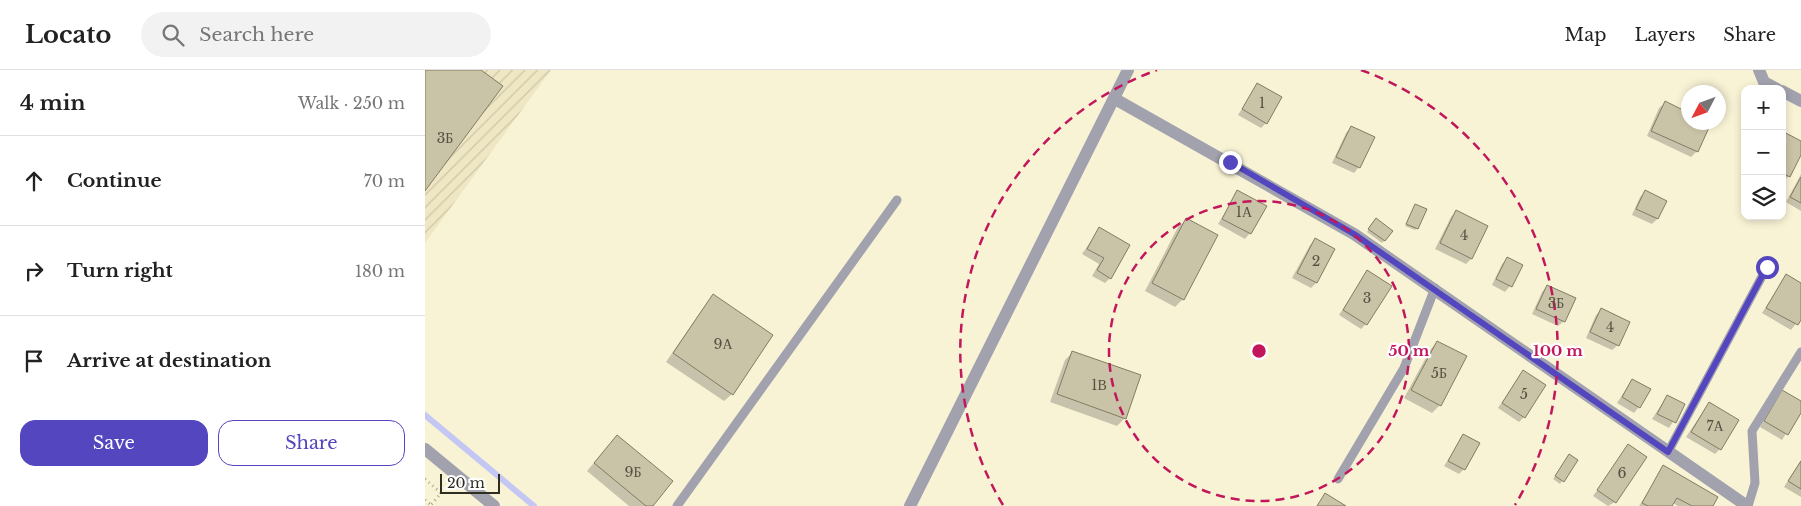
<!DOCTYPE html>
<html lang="en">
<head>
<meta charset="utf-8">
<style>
  body { margin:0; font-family:"Libre Baskerville",serif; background:#f2f2f2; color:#222 }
  .controls { position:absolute; right:15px; top:15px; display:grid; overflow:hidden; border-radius:10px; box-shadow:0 2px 8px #0003 }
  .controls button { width:45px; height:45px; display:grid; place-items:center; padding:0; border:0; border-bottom:1px solid #e0e0e0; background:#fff; color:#222; font:25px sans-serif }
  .compass { position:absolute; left:1256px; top:15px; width:45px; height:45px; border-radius:50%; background:#fff; box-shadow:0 2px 8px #0003; rotate:229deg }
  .scale { position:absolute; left:15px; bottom:12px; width:60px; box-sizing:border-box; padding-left:5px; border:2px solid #2f2d22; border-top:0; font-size:14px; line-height:18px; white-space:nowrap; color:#2f2d22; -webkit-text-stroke:4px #fff; paint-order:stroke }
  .stop { position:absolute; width:15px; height:15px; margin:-11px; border:4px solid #5346be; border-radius:50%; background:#fff }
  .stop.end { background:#5346be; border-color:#fff; box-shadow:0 1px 5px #0008 }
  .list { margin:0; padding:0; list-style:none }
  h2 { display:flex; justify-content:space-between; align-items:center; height:65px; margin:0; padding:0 20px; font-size:21px }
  h2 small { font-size:16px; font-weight:400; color:#767676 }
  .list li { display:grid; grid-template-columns:32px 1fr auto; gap:15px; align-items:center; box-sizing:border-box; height:90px; padding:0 20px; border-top:1px solid #e0e0e0 }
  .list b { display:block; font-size:19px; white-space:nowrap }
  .list em { font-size:16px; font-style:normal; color:#767676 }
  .actions { display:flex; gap:10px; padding:15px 20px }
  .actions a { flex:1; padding:11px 0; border:1px solid #5346be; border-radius:15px; text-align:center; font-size:18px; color:#5346be }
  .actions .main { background:#5346be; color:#fff }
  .icon { flex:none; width:28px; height:28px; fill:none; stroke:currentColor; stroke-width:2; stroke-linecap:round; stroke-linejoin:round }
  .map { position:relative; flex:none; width:1376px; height:436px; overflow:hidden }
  header { display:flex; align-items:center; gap:30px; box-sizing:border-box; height:70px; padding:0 25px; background:#fff; border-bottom:1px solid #e0e0e0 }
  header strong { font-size:24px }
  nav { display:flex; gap:28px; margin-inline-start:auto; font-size:18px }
  .search { width:350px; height:45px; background:#f2f2f2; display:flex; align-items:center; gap:12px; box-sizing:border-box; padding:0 18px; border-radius:28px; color:#767676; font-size:19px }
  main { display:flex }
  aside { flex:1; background:#fff }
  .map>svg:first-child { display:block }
  .industrial { fill:url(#industrial-furrows) }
  .shadow { fill:#0003 }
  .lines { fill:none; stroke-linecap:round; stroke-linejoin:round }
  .stream { stroke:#c4c7f4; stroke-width:6 }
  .building { fill:#c9c3a7; stroke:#827c62 }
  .path { stroke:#a5a18c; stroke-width:3; stroke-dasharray:1 4; stroke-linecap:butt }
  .lane { stroke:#a1a2ae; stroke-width:9 }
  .street { stroke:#a1a2ae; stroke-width:12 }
  .route { stroke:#5346be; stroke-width:6 }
  .ring { fill:none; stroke:#c2185b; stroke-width:2.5; stroke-dasharray:9 6 }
  .labels { text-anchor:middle; stroke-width:4.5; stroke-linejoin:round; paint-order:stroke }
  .number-label { font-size:14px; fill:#565243 }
  .centre { fill:#c2185b; stroke:#fff; stroke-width:2.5 }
  .ring-label { font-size:15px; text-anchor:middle; font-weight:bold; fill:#c2185b; stroke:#fff; stroke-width:4.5; stroke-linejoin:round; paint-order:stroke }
</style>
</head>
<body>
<header>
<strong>Locato</strong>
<div class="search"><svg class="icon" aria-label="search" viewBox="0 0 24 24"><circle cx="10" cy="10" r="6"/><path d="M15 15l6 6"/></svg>Search here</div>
<nav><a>Map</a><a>Layers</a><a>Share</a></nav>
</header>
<main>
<aside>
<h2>4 min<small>Walk · 250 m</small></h2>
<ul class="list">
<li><svg class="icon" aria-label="ahead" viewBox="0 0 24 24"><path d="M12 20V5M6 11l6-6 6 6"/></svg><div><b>Continue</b></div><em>70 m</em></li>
<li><svg class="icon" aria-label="right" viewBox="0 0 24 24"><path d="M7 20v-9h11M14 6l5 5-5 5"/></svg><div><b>Turn right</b></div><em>180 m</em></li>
<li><svg class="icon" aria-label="arrive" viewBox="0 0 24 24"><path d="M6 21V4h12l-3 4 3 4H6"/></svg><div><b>Arrive at destination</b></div></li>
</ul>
<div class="actions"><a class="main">Save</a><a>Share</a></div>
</aside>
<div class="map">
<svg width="1376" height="436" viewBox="0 0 1376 436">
  <defs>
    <pattern id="industrial-furrows" width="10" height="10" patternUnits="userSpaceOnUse" patternTransform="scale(1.25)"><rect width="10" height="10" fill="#efe7c3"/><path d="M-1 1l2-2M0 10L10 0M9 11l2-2" fill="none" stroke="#cdc6a7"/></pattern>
  </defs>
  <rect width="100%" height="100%" fill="#f9f3d6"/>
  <!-- industrial -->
  <polygon class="industrial" points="0,0 126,0 0,173"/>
  <!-- shadow -->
  <g class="shadow">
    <polygon points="832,15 841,53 836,58 813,45"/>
    <polygon points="1240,33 1264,52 1284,53 1272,81 1266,87 1222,66 1234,38"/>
    <polygon points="926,57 934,97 929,103 907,93 921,63"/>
    <polygon points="1357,62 1376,72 1376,82 1364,106 1358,111"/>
    <polygon points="1376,104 1376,141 1361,132"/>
    <polygon points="813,122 825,163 820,169 793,154"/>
    <polygon points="1220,122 1240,131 1232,149 1227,154 1207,145 1215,127"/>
    <polygon points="990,135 992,158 990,160 980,156"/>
    <polygon points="1031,141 1062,156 1046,189 1041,194 1010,179 1026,147"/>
    <polygon points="761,150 758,229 750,237 720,221 753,157"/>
    <polygon points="948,152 960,170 957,173 942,162"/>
    <polygon points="674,159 685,208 680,213 667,206 674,194 657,184"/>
    <polygon points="890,170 909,180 891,213 886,218 867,208 885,175"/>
    <polygon points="1082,189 1096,196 1085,216 1080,222 1067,215 1077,194"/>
    <polygon points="942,202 941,254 936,259 914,245"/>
    <polygon points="1361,206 1376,215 1376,247 1366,260 1337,243"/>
    <polygon points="1122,216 1139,251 1133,256 1107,244 1117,222"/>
    <polygon points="288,226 307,324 299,331 241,292 281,234"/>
    <polygon points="1176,240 1193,275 1187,280 1161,268 1171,245"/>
    <polygon points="1012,272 1015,335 1007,343 979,328 1005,280"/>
    <polygon points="648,282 700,348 692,356 625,332 640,290"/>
    <polygon points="1098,302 1099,347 1094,352 1073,338"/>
    <polygon points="1207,310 1214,337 1209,343 1192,333"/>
    <polygon points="1242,326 1259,335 1244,358 1227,349"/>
    <polygon points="1352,327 1376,333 1376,340 1357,370 1335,357"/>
    <polygon points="1284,333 1295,379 1290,384 1261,367"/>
    <polygon points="1039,365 1039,399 1034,404 1019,396"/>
    <polygon points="185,374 226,436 204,436 162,401"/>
    <polygon points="1204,376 1190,432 1183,436 1168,426"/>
    <polygon points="1142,388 1151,390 1135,414 1128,409"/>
    <polygon points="1376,390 1376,427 1359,417"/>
    <polygon points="1239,397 1286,436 1253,436 1248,433 1246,436 1214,436"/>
  </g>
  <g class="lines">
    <!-- stream -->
    <polyline class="stream" points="0,345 109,436"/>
  </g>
  <!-- building -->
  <g class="building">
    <polygon points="0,0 56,0 78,16 0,121"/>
    <polygon points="832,13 857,27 842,54 817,39"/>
    <polygon points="1240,31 1264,43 1264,52 1286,53 1273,82 1226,61"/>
    <polygon points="926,56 950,67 935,98 911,87"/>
    <polygon points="1357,61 1376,71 1376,85 1365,107 1357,103"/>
    <polygon points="1376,107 1376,133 1365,127"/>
    <polygon points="812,120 842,136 826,164 797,149"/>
    <polygon points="1220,120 1242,131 1233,149 1211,139"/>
    <polygon points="990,134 1002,139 993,159 981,154"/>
    <polygon points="1031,140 1063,156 1047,189 1015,173"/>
    <polygon points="761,148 793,165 759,230 727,213"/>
    <polygon points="951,148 968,161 960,171 943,159"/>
    <polygon points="674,157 705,175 686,209 672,200 679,188 662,179"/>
    <polygon points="890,168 910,179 892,213 872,203"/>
    <polygon points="1082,187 1098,195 1087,217 1071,209"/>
    <polygon points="942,200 967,216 942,255 918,240"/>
    <polygon points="1361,204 1376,213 1376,250 1373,255 1341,238"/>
    <polygon points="1122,215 1151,228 1140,252 1111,239"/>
    <polygon points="288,224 348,265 308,325 248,283"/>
    <polygon points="1176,238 1205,252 1194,276 1165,262"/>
    <polygon points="1012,271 1042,286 1016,336 986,320"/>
    <polygon points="647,281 716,305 701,349 632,324"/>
    <polygon points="1098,300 1121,315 1100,348 1077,333"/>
    <polygon points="1207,309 1226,319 1215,338 1197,327"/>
    <polygon points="1357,320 1376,331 1376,343 1363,365 1339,351"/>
    <polygon points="1242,325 1260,334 1251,353 1232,344"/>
    <polygon points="1284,332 1314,350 1296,380 1266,362"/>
    <polygon points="1038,364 1055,373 1040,400 1023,391"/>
    <polygon points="192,365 248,411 228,436 221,436 169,393"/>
    <polygon points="1203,374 1222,387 1191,433 1172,420"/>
    <polygon points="1144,384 1153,390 1139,412 1130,406"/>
    <polygon points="1376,391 1376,419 1363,411"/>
    <polygon points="1238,395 1293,427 1288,436 1267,436 1252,428 1247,436 1223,436 1217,433"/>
    <polygon points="900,423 921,436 892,436"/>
  </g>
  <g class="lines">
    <!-- path -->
    <g class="path">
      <polyline points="0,409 16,423 6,435"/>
      <polyline points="0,430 7,436"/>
    </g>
    <!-- lane -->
    <g class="lane">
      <polyline points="1243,382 1342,197"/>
      <polyline points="913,409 979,298 1010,218"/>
      <polyline points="252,436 472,130"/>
      <polyline points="1323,436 1330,413 1327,361 1376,282"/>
    </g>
    <!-- street -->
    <g class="street">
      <polyline points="1334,0 1339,12 1352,19"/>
      <polyline points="1357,21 1376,31"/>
      <polyline points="690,29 929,164 1322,436"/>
      <polyline points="0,379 69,436"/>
      <polyline points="485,436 703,0"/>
    </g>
  </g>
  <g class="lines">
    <!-- route -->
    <polyline class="route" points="805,92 929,164 1243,382 1342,197"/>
  </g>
  <!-- distance rings -->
  <g class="ring">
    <circle cx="834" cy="281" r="150"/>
    <path d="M578 435A299 299 0 0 1 732 0M936 0A299 299 0 0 1 1090 435"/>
  </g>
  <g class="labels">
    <!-- number labels -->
    <g class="number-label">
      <text x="837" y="38">1</text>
      <text x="20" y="73">3Б</text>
      <text x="819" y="147">1А</text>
      <text x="1039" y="170">4</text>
      <text x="891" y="196">2</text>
      <text x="942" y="233">3</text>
      <text x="1131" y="238">3Б</text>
      <text x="1185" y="262">4</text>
      <text x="298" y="279">9А</text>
      <text x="1014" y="308">5Б</text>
      <text x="674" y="320">1В</text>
      <text x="1099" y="329">5</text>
      <text x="1290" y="361">7А</text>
      <text x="208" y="407">9Б</text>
      <text x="1197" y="408">6</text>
    </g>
  </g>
  <circle cx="834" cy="281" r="8" class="centre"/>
  <g class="ring-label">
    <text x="984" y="286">50 m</text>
    <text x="1133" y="286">100 m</text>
  </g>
</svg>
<div class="controls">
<button>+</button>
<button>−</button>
<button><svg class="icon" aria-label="layers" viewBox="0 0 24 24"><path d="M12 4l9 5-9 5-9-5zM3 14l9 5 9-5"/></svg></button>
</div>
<svg class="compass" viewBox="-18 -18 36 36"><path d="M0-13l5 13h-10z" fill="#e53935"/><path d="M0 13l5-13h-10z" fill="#767676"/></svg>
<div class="scale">20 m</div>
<div class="stop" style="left:1342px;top:197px"></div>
<div class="stop end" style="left:805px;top:92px"></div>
</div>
</main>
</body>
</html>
